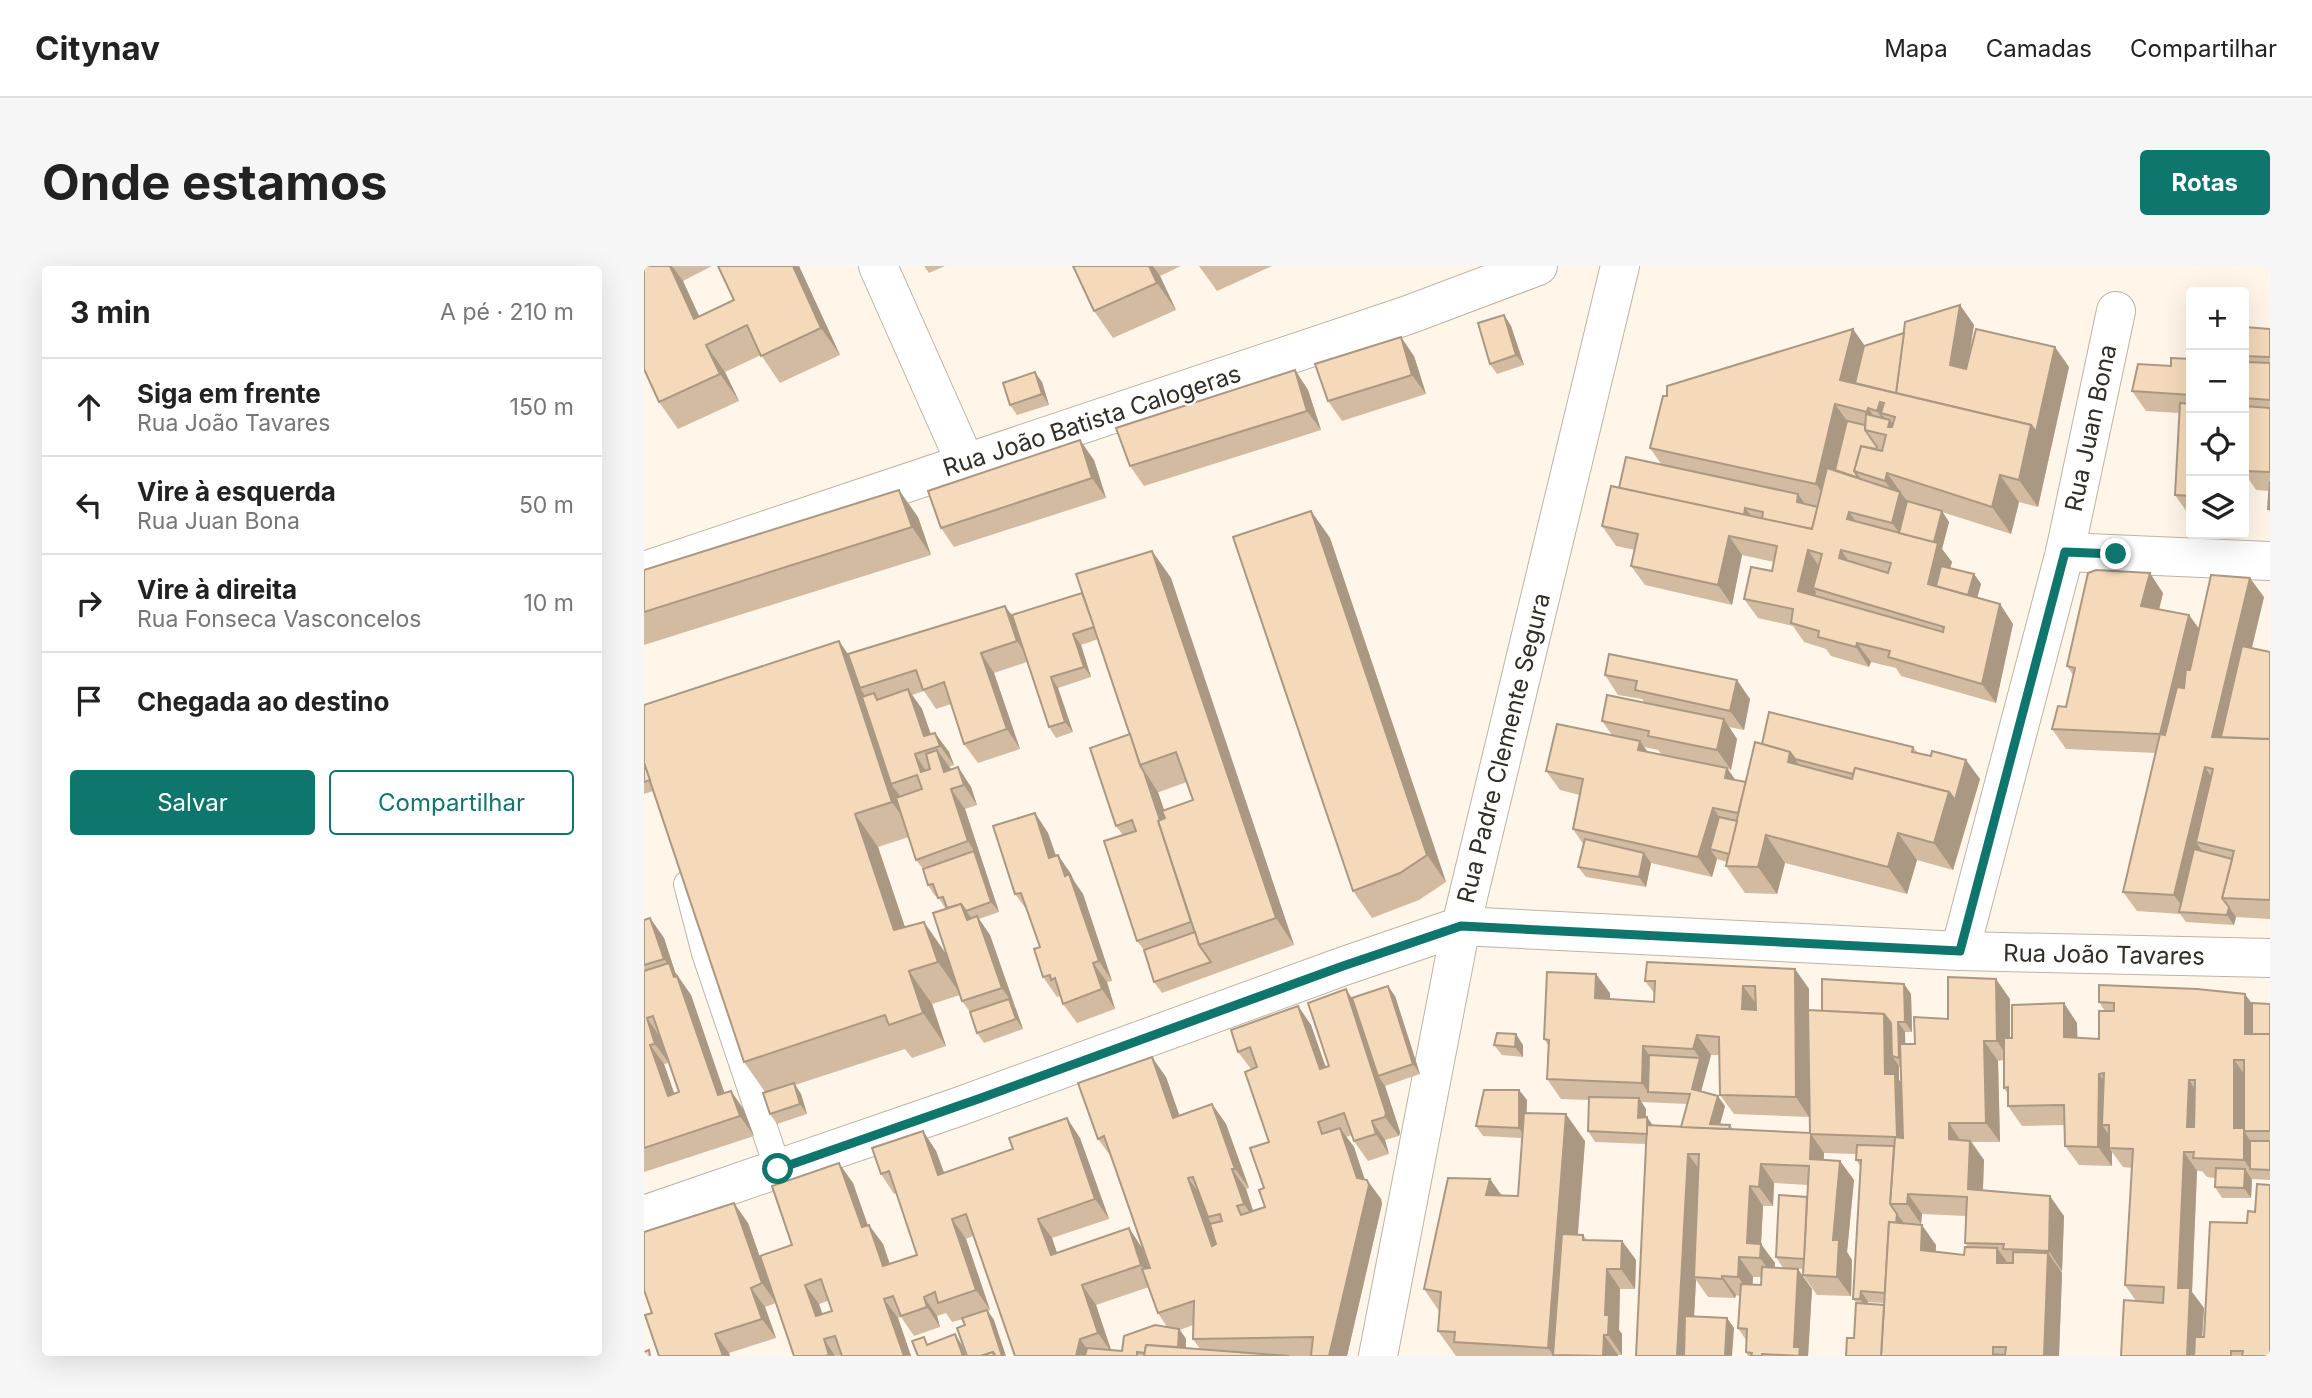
<!DOCTYPE html>
<html lang="pt">
<head>
<meta charset="utf-8">
<style>
  body { margin:0; font-family:Inter,sans-serif; background:#f6f6f6; color:#222 }
  .controls { position:absolute; right:21px; top:21px; display:grid; overflow:hidden; border-radius:7px; box-shadow:0 7px 28px #0002 }
  .controls button { width:63px; height:63px; display:grid; place-items:center; padding:0; border:0; border-bottom:2px solid #e0e0e0; background:#fff; color:#222; font:35px sans-serif }
  .stop { position:absolute; width:21px; height:21px; margin:-16px; border:5px solid #0f766e; border-radius:50%; background:#fff }
  .stop.end { background:#0f766e; border-color:#fff; box-shadow:0 2px 7px #0008 }
  .list { margin:0; padding:0; list-style:none }
  h2 { display:flex; justify-content:space-between; align-items:center; height:91px; margin:0; padding:0 28px; font-size:30px }
  h2 small { font-size:23px; font-weight:400; color:#767676 }
  .list li { display:grid; grid-template-columns:46px 1fr auto; gap:21px; align-items:center; box-sizing:border-box; height:98px; padding:0 28px; border-top:2px solid #e0e0e0 }
  .list b { display:block; font-size:26px; white-space:nowrap }
  .list p { margin:0; font-size:23px; white-space:nowrap; color:#767676 }
  .list em { font-size:23px; font-style:normal; color:#767676 }
  .actions { display:flex; gap:14px; padding:21px 28px }
  .actions a { flex:1; padding:16px 0; border:2px solid #0f766e; border-radius:7px; text-align:center; font-size:24px; color:#0f766e }
  .actions .main { background:#0f766e; color:#fff }
  .icon { flex:none; width:38px; height:38px; fill:none; stroke:currentColor; stroke-width:2; stroke-linecap:round; stroke-linejoin:round }
  .map { position:relative; flex:none; width:1626px; height:1090px; overflow:hidden; border-radius:7px }
  header { display:flex; align-items:center; gap:42px; box-sizing:border-box; height:98px; padding:0 35px; background:#fff; border-bottom:2px solid #e0e0e0 }
  header strong { font-size:33px }
  nav { display:flex; gap:38px; margin-inline-start:auto; font-size:24px }
  .intro { display:flex; align-items:center; justify-content:space-between; box-sizing:border-box; height:168px; padding:0 42px }
  h1 { margin:0; font-size:49px }
  .button { padding:18px 32px; border-radius:7px; background:#0f766e; color:#fff; font-size:24px; font-weight:700 }
  main { display:flex; gap:42px; padding:0 42px }
  aside { flex:1; background:#fff; border-radius:7px; box-shadow:0 7px 28px #0002 }
  .map>svg:first-child { display:block }
  .lines { fill:none; stroke-linecap:round; stroke-linejoin:round }
  .service-casing { stroke:#beb4a5; stroke-width:28 }
  .minor-casing { stroke:#beb4a5; stroke-width:40 }
  .service { stroke:#fff; stroke-width:26 }
  .minor { stroke:#fff; stroke-width:38 }
  .wall { fill:#d2bba0; fill-rule:evenodd }
  .shaded-wall { fill:#ab9882 }
  .building { fill:#f4d9ba; stroke:#ab9882; stroke-width:2; fill-rule:evenodd }
  .route { stroke:#0f766e; stroke-width:9 }
  .labels { text-anchor:middle; stroke-width:5; stroke-linejoin:round; paint-order:stroke }
  .street-label { font-size:24px; fill:#312d27; stroke:#fff }
</style>
</head>
<body>
<header>
<strong>Citynav</strong>
<nav><a>Mapa</a><a>Camadas</a><a>Compartilhar</a></nav>
</header>
<div class="intro"><h1>Onde estamos</h1><a class="button">Rotas</a></div>
<main>
<aside>
<h2>3 min<small>A pé · 210 m</small></h2>
<ul class="list">
<li><svg class="icon" aria-label="ahead" viewBox="0 0 24 24"><path d="M12 20V5M6 11l6-6 6 6"/></svg><div><b>Siga em frente</b><p>Rua João Tavares</p></div><em>150 m</em></li>
<li><svg class="icon" aria-label="left" viewBox="0 0 24 24"><path d="M17 20v-9H6M10 6l-5 5 5 5"/></svg><div><b>Vire à esquerda</b><p>Rua Juan Bona</p></div><em>50 m</em></li>
<li><svg class="icon" aria-label="right" viewBox="0 0 24 24"><path d="M7 20v-9h11M14 6l5 5-5 5"/></svg><div><b>Vire à direita</b><p>Rua Fonseca Vasconcelos</p></div><em>10 m</em></li>
<li><svg class="icon" aria-label="arrive" viewBox="0 0 24 24"><path d="M6 21V4h12l-3 4 3 4H6"/></svg><div><b>Chegada ao destino</b></div></li>
</ul>
<div class="actions"><a class="main">Salvar</a><a>Compartilhar</a></div>
</aside>
<div class="map">
<svg width="1626" height="1090" viewBox="0 0 1626 1090">
  <rect width="100%" height="100%" fill="#fff6e9"/>
  <g class="lines">
    <defs>
      <polyline id="service" points="43,618 61,687 134,903"/>
      <g id="minor">
        <polyline points="234,0 322,198"/>
        <polyline points="1421,286 1626,295"/>
        <polyline points="0,305 764,49 894,0"/>
        <polyline points="1316,685 1421,286 1472,45"/>
        <polyline points="0,949 311,842 700,700 817,660 1316,685 1626,692"/>
        <polyline points="734,1090 817,660 976,0"/>
      </g>
    </defs>
    <!-- service casing -->
    <use href="#service" class="service-casing"/>
    <!-- minor casing -->
    <use href="#minor" class="minor-casing"/>
    <!-- service -->
    <use href="#service" class="service"/>
    <!-- minor -->
    <use href="#minor" class="minor"/>
  </g>
  <!-- wall -->
  <g class="wall">
    <polygon points="0,0 68,0 39,15 55,50 90,34 74,0 155,0 196,89 136,117 117,89 81,106 95,135 34,163 15,136"/>
    <polygon points="280,0 301,0 285,7"/>
    <polygon points="429,0 537,0 516,10 532,44 469,72 450,45"/>
    <polygon points="555,0 628,0 573,25"/>
    <polygon points="1316,39 1330,59 1325,92 1425,101 1394,241 1375,236 1367,268 1298,246 1305,256 1298,283 1308,296 1306,302 1330,308 1337,318 1333,332 1356,338 1369,358 1352,437 1257,410 1252,402 1227,396 1225,401 1187,390 1182,383 1160,376 1149,360 1114,352 1100,333 1128,305 1130,296 1098,289 1088,339 1001,319 987,300 991,284 972,280 958,260 1017,198 1006,182 1023,130 1209,63 1220,80 1260,67"/>
    <polygon points="860,49 867,60 880,99 853,108 846,98"/>
    <polygon points="1600,61 1626,63 1626,246 1624,243 1625,225 1612,224 1600,206"/>
    <polygon points="770,90 782,128 698,155 684,135"/>
    <polygon points="1547,93 1547,249 1545,249 1531,229 1536,147 1502,145 1488,125 1527,100"/>
    <polygon points="651,104 664,124 677,164 500,220 486,200"/>
    <polygon points="398,116 405,139 373,149 366,139"/>
    <polygon points="450,194 462,232 310,281 297,262"/>
    <polygon points="667,245 686,272 802,616 775,634 728,652 709,625"/>
    <polygon points="274,251 287,289 0,379 0,304"/>
    <path d="M508 285 527 312 650 679 518 727 510 716 500 684 493 675 479 569 472 560 486 468 454 373 437 379 447 411 414 422 429 466 412 472 405 461 383 396 350 407 376 483 334 497 320 478 307 438 292 443 280 425 268 429 278 443 287 468 291 467 305 486 310 499 305 501 307 504 314 501 327 521 333 539 321 543 355 646 335 653 346 669 379 763 340 777 333 767 326 746 318 735 316 729 288 738 302 780 268 792 261 783 151 819 157 828 163 848 133 858 126 848 121 826 100 796 9 525 0 528V439L204 388 361 340 368 349 438 327ZM543 516 549 534 520 544 514 526H515ZM265 571 272 594 279 603 284 619 291 630 293 629 301 642H303V688L261 661 234 581Z"/>
    <polygon points="1519,327 1515,344 1555,363 1620,331 1608,382 1626,386 1626,653 1592,651 1590,659 1542,656 1536,648 1493,645 1479,626 1512,487 1422,483 1408,463 1422,441 1429,409 1423,400"/>
    <path d="M961 409 1106 433 1100 464 1085 461 1093 473 1087 504 1084 503 1091 514 1102 516 1118 478 1269 481 1274 487 1287 490 1322 494 1336 513 1309 604 1273 594 1263 628 1141 597 1133 628 1101 627 1082 600 1083 596 1073 593 1068 611 1007 597 1002 621 942 611 934 601 939 578 929 563 936 529 916 524 902 505 968 469 958 455 1000 436 998 433 974 429ZM1000 481 1014 484 1018 489 1004 486Z"/>
    <polygon points="391,547 404,567 412,589 427,608 430,615 439,628 468,715 463,716 471,743 433,757 419,738 417,730 413,731 399,711 396,681 385,647 371,628"/>
    <path d="M6 652 20 672 31 706 47 729 80 827 87 825 100 844 110 870 0 906V654ZM25 797 35 826 30 827 20 798Z"/>
    <path d="M1151 703 1165 723V744L1178 745 1260 718 1267 728 1268 766H1261V778H1271L1304 753 1366 733V772L1433 757V772L1455 773 1461 745 1455 736 1608 737 1626 738V914L1608 913 1607 932H1578L1571 921V912L1563 911 1558 905H1553L1548 1026 1560 1042 1558 1071 1626 1090H1477L1492 1035 1481 1019 1488 902 1479 901 1468 886V900L1435 899 1421 880V859L1378 860 1364 840V828L1360 822V794L1354 795 1356 876H1328L1340 894 1339 925 1420 950 1418 1005 1417 1004 1418 1007 1415 1090H1202L1210 1072 1213 1037 1209 1033 1217 901 1212 894V888L1180 887V894L1196 895 1210 914 1203 986 1208 994 1207 1030 1173 1029 1159 1009 1160 1003 1139 1002 1132 991 1163 930 1164 919 1130 917 1129 940H1119L1117 978 1131 997V1002L1168 1023 1164 1090H1104L1102 1086V1074L1094 1062 1096 1030 1092 1029 1091 1032 1064 1031 1052 1014 1050 1050 1083 1052 1090 1062 992 1090 1002 878 951 876 944 865 945 834 917 833 903 813 904 779 900 773 966 727V733L1010 736V727L1001 715ZM1067 789H1076V829L1090 848 1165 851 1166 867 1089 863 1086 859H1076L1081 840 1057 825ZM1255 800 1256 801 1257 817 1255 814ZM997 836 1044 838 1037 861 1009 859 1003 851 1002 852V843ZM1278 948 1322 950 1321 977 1324 981 1320 989 1291 986 1292 979 1260 957 1277 958ZM1109 1011H1117V1019H1108ZM1224 1036 1240 1037V1039L1224 1038Z"/>
    <path d="M751 730 776 808 741 820 756 866 755 870 741 874 745 888 724 895 710 875 708 869 702 871 710 881 720 913 723 914 737 933 738 938 703 1090H371L329 970 322 973 346 1044 344 1045 350 1054 321 1059 319 1053 308 1056 302 1047 293 1050 296 1061 270 1070 257 1051 254 1052 267 1090H150L148 979 209 917 224 959 239 978 246 998 273 989 253 927 250 928 237 908 279 865 292 885 300 907 436 872 465 953 408 972 413 987 485 962 498 982 468 892 454 873 522 811 535 849 568 838 582 858 605 922 602 923 609 945 621 941 620 922 625 876 607 803 594 786 654 740 667 759 682 801 685 800 708 732ZM505 1021 514 1047 523 1061 478 1085 467 1084 452 1039ZM184 1035 188 1045 178 1048 175 1038ZM549 1059V1073L556 1083 542 1082V1073L536 1064Z"/>
    <polygon points="850,779 879,779 879,791 858,789"/>
    <polygon points="875,824 883,834 882,847 941,875 934,969 939,969 943,974 978,975 992,994 991,1023 976,1023 975,1064 978,1068 978,1089 974,1089 974,1090 812,1090 794,1065 795,1045 780,1023 846,913 858,930 874,930 878,872 839,870 832,860"/>
    <polygon points="104,957 132,1037 121,1041 132,1072 85,1087 8,1047"/>
  </g>
  <!-- shaded-wall -->
  <g class="shaded-wall">
    <polygon points="26,0 28,0 39,15 67,76 50,53"/>
    <polygon points="149,0 155,0 196,89 177,62"/>
    <polygon points="505,0 509,0 516,10 532,44 513,17"/>
    <polygon points="1316,39 1330,59 1320,118 1306,99"/>
    <polygon points="860,49 867,60 880,99 872,89"/>
    <polygon points="1209,63 1228,90 1208,130 1196,114"/>
    <polygon points="757,71 770,90 782,128 768,109"/>
    <polygon points="62,79 81,106 95,135 76,108"/>
    <polygon points="1411,81 1425,101 1394,241 1375,214 1387,159"/>
    <polygon points="651,104 664,124 677,164 663,145"/>
    <polygon points="391,106 398,116 405,139 398,128"/>
    <polygon points="1236,136 1245,149 1237,147 1245,158 1246,154 1265,181 1244,160 1233,145"/>
    <polygon points="1191,138 1210,165 1191,245 1172,218"/>
    <polygon points="1224,142 1243,169 1235,163 1223,146"/>
    <polygon points="436,174 450,194 462,232 448,212"/>
    <polygon points="1243,207 1270,245 1262,276 1248,257 1254,234 1241,215"/>
    <polygon points="1356,209 1375,236 1367,268 1348,241"/>
    <polygon points="255,224 274,251 287,289 268,261"/>
    <polygon points="1154,228 1161,238 1153,236"/>
    <polygon points="1101,242 1109,252 1098,256"/>
    <polygon points="667,245 686,272 802,616 783,589"/>
    <polygon points="1298,245 1305,256 1298,283 1308,296 1299,330 1284,318 1289,283"/>
    <polygon points="1205,246 1219,265 1203,253"/>
    <polygon points="1085,270 1098,289 1088,339 1074,319"/>
    <polygon points="1164,284 1177,303 1169,322 1172,326 1168,344 1154,325"/>
    <polygon points="1197,284 1211,304 1195,292"/>
    <polygon points="508,285 527,312 650,679 632,652"/>
    <polygon points="1506,307 1519,327 1511,360 1497,340"/>
    <polygon points="1330,308 1337,318 1329,347 1322,336"/>
    <polygon points="1606,312 1620,331 1584,480 1568,471"/>
    <polygon points="1356,338 1369,358 1352,437 1338,418"/>
    <polygon points="361,340 375,360 387,395 373,375"/>
    <polygon points="1545,349 1559,368 1530,487 1516,468"/>
    <polygon points="429,368 437,379 447,411 440,401"/>
    <polygon points="195,375 218,408 216,422 229,442 247,518 261,537 271,569 248,536"/>
    <polygon points="1213,377 1227,396 1225,401 1212,381"/>
    <polygon points="337,387 350,407 376,483 363,463"/>
    <polygon points="407,411 414,422 429,466 421,456"/>
    <polygon points="1093,414 1106,433 1100,464 1086,445"/>
    <polygon points="264,423 278,443 291,481 280,470"/>
    <polygon points="1080,453 1093,473 1087,504 1073,484"/>
    <polygon points="291,467 305,486 310,499 296,480"/>
    <polygon points="996,475 1010,495 994,484"/>
    <polygon points="293,484 307,503 300,506"/>
    <polygon points="1146,486 1165,513 1144,496"/>
    <polygon points="271,488 284,508 277,506"/>
    <polygon points="1322,494 1336,513 1309,604 1290,577 1305,526"/>
    <polygon points="314,501 327,521 333,539 320,519"/>
    <polygon points="1561,501 1574,521 1552,576 1559,586 1542,646 1530,629"/>
    <polygon points="1083,502 1097,522 1081,512"/>
    <polygon points="501,506 514,526 564,675 550,655"/>
    <polygon points="307,523 321,543 355,646 347,636 330,585 324,575"/>
    <polygon points="1069,542 1082,561 1066,583 1073,593 1068,611 1054,591"/>
    <polygon points="391,547 404,567 419,611 405,592"/>
    <polygon points="211,548 234,581 273,697 250,664"/>
    <polygon points="1254,567 1273,594 1263,628 1244,601"/>
    <polygon points="1122,569 1141,597 1133,628 1114,601"/>
    <polygon points="1000,587 1007,597 1002,621 995,611"/>
    <polygon points="414,589 427,608 430,615 439,628 468,715 455,695"/>
    <polygon points="317,638 331,657 323,654"/>
    <polygon points="1585,641 1592,651 1590,659 1583,649"/>
    <polygon points="333,650 346,669 371,741 358,722"/>
    <polygon points="6,652 20,672 31,706 47,729 88,849 74,829 27,703 20,693"/>
    <polygon points="280,656 303,689 317,729 294,696"/>
    <polygon points="449,697 463,716 471,743 458,723"/>
    <polygon points="1151,703 1165,723 1165,851 1152,831"/>
    <polygon points="265,705 288,738 302,780 279,747"/>
    <polygon points="952,708 966,727 965,752 951,732"/>
    <polygon points="1352,713 1366,733 1366,794 1353,775"/>
    <polygon points="1260,718 1267,728 1268,766 1261,756"/>
    <polygon points="744,720 751,730 776,808 769,798"/>
    <polygon points="1099,720 1113,739 1112,763 1098,743"/>
    <polygon points="702,723 715,743 734,810 741,820 756,866 755,870 741,851"/>
    <polygon points="1601,728 1615,747 1608,777 1601,768"/>
    <polygon points="365,733 372,743 379,763 372,753"/>
    <polygon points="1420,737 1433,757 1434,791 1420,771"/>
    <polygon points="654,740 667,759 689,823 676,803"/>
    <polygon points="1240,748 1254,768 1248,790 1255,800 1255,814 1265,828 1267,891 1253,871 1241,808"/>
    <polygon points="3,752 16,771 25,797 11,778"/>
    <polygon points="1254,756 1261,766 1262,802 1255,792"/>
    <polygon points="872,768 879,779 879,791 871,781"/>
    <polygon points="1053,769 1067,789 1055,833 1048,823 1056,792 1049,783"/>
    <polygon points="1340,775 1354,795 1356,876 1342,857"/>
    <polygon points="6,779 20,798 38,850 24,830"/>
    <polygon points="999,780 1012,800 1004,826 998,817"/>
    <polygon points="508,791 522,811 543,871 529,852"/>
    <polygon points="1590,794 1604,813 1600,865 1613,885 1606,903 1600,894 1590,862"/>
    <polygon points="1455,808 1468,827 1465,859 1458,859 1468,873 1465,882 1468,886 1468,900 1454,881"/>
    <polygon points="1545,814 1558,834 1556,881 1543,861"/>
    <polygon points="150,817 157,828 163,848 156,838"/>
    <polygon points="875,824 883,834 882,872 875,862"/>
    <polygon points="87,825 100,844 110,870 96,850"/>
    <polygon points="1074,830 1081,840 1073,869 1066,858"/>
    <polygon points="995,832 1002,843 1001,862 994,852"/>
    <polygon points="568,838 582,858 605,922 591,903"/>
    <polygon points="922,848 941,875 924,1090 909,1089 904,1082"/>
    <polygon points="1003,851 1010,862 1003,868"/>
    <polygon points="423,852 436,872 465,953 451,933"/>
    <polygon points="728,855 741,874 745,888 732,868"/>
    <polygon points="1305,857 1318,877 1305,873"/>
    <polygon points="696,862 710,881 724,923 723,914 737,933 738,938 703,1090 685,1090 713,912"/>
    <polygon points="279,865 292,885 308,928 294,909"/>
    <polygon points="1167,868 1180,887 1179,912 1166,893"/>
    <polygon points="1326,875 1340,894 1338,943 1324,923"/>
    <polygon points="1540,886 1553,905 1548,1026 1560,1042 1557,1090 1543,1090 1534,1022"/>
    <polygon points="1044,888 1058,907 1050,1011 1052,1014 1048,1090 1033,1090"/>
    <polygon points="1196,895 1210,914 1203,986 1208,994 1207,1030 1193,1011 1189,974"/>
    <polygon points="195,897 209,917 231,981 218,961"/>
    <polygon points="1117,898 1130,917 1129,940 1115,921"/>
    <polygon points="588,903 602,923 613,957 600,938"/>
    <polygon points="1601,903 1608,914 1607,932 1600,922"/>
    <polygon points="544,912 558,931 564,951 566,955 582,1000 568,980"/>
    <polygon points="846,913 865,940 842,929"/>
    <polygon points="1106,920 1119,940 1117,978 1131,997 1130,1012 1116,992 1103,977"/>
    <polygon points="1264,928 1278,948 1277,958 1263,938"/>
    <polygon points="1406,930 1420,950 1418,1005 1405,985"/>
    <polygon points="90,937 104,957 132,1037 118,1017"/>
    <polygon points="1253,948 1260,957 1248,1027"/>
    <polygon points="308,953 322,973 346,1044 332,1024"/>
    <polygon points="394,953 408,972 420,1008 407,989"/>
    <polygon points="225,959 239,978 253,1020 239,1000"/>
    <polygon points="1278,959 1292,979 1291,1004 1277,984"/>
    <polygon points="485,962 498,982 511,1019 497,999"/>
    <polygon points="978,975 992,994 991,1023 977,1003"/>
    <polygon points="1353,982 1367,1002 1353,997"/>
    <polygon points="1404,987 1418,1007 1415,1090 1400,1090"/>
    <polygon points="1095,991 1109,1011 1108,1030 1094,1011"/>
    <polygon points="963,1003 976,1023 975,1064 978,1068 978,1089 964,1069 961,1049"/>
    <polygon points="1154,1003 1168,1023 1164,1090 1155,1090 1150,1081"/>
    <polygon points="1078,1010 1092,1029 1091,1032 1078,1013"/>
    <polygon points="161,1019 175,1038 186,1070 172,1050"/>
    <polygon points="438,1019 452,1039 468,1087 454,1067"/>
    <polygon points="107,1022 121,1041 132,1072 118,1053"/>
    <polygon points="1217,1025 1224,1036 1223,1043 1216,1033"/>
    <polygon points="280,1031 293,1050 296,1061 283,1041"/>
    <polygon points="240,1033 254,1052 267,1090 260,1090"/>
    <polygon points="343,1044 350,1054 362,1090 358,1090"/>
    <polygon points="1083,1052 1090,1062 1088,1090 1081,1090"/>
    <polygon points="535,1063 542,1073 541,1090 533,1090"/>
    <polygon points="71,1068 85,1087 86,1090 79,1090"/>
    <polygon points="311,1068 318,1079 322,1090 319,1090"/>
    <polygon points="960,1069 974,1089 974,1090 959,1090"/>
    <polygon points="180,1073 191,1090 186,1090 185,1089"/>
    <polygon points="436,1073 448,1090 432,1090"/>
  </g>
  <!-- building -->
  <g class="building">
    <polygon points="0,0 26,0 50,53 90,34 74,0 149,0 177,62 117,90 103,59 62,79 76,108 15,136 0,103"/>
    <polygon points="429,0 505,0 513,17 450,45"/>
    <polygon points="1316,39 1306,99 1322,103 1332,63 1411,81 1392,166 1387,159 1252,127 1261,56"/>
    <polygon points="860,49 872,89 846,98 834,57"/>
    <polygon points="1600,61 1626,63 1626,91 1600,90"/>
    <polygon points="1209,63 1196,114 1387,159 1375,214 1356,209 1348,241 1243,207 1241,215 1210,205 1217,180 1238,185 1242,169 1221,164 1222,148 1246,154 1244,161 1248,161 1251,151 1237,147 1240,137 1236,136 1233,145 1224,142 1223,146 1191,138 1172,218 1006,182 1019,130 1023,130 1023,120"/>
    <polygon points="1260,67 1252,127 1211,117 1220,80"/>
    <polygon points="757,71 768,109 684,135 671,98"/>
    <polygon points="1527,92 1547,93 1547,129 1488,125 1494,98 1527,100"/>
    <polygon points="1600,96 1626,97 1626,134 1600,132"/>
    <polygon points="651,104 663,145 486,200 472,162"/>
    <polygon points="391,106 398,128 366,139 359,117"/>
    <polygon points="1536,137 1547,138 1547,230 1531,229"/>
    <polygon points="1600,140 1626,142 1626,206 1600,205"/>
    <polygon points="1203,155 1221,159 1221,164 1233,181 1232,183 1217,180 1210,205 1215,212 1191,204"/>
    <polygon points="436,174 448,212 297,262 284,225"/>
    <polygon points="982,191 1154,228 1153,236 1174,241 1168,263 1118,253 1119,246 1101,242 1100,249 975,222"/>
    <path d="M1183 202 1256 226 1248 257 1205 246 1203 253 1294 277 1284 318 1356 338 1338 418 1244 391 1246 385 1213 377 1212 381 1174 371 1175 365 1147 357 1149 343 1100 333 1107 301 1128 305 1133 280 1085 270 1074 319 987 300 994 268 958 260 967 220 1168 263ZM1164 284 1178 288 1169 322 1300 361 1299 366 1154 325ZM1197 284 1247 297 1244 307 1195 292Z"/>
    <polygon points="1626,215 1626,243 1624,243"/>
    <polygon points="255,224 268,261 0,346 0,304"/>
    <polygon points="1263,235 1298,245 1290,276 1255,267"/>
    <polygon points="667,245 783,589 756,607 709,625 589,271"/>
    <polygon points="508,285 632,652 555,679 514,555 521,552 518,545 549,534 532,486 496,499 432,308"/>
    <polygon points="1297,300 1330,308 1324,329 1292,320"/>
    <polygon points="1452,304 1506,307 1497,340 1545,349 1516,468 1408,463 1414,440 1422,441 1431,402 1423,400 1444,307"/>
    <polygon points="1567,309 1606,312 1568,471 1626,473 1626,634 1578,632 1590,585 1552,576 1569,503 1561,501 1530,629 1479,626 1516,468 1521,469 1533,421 1540,422 1542,404 1546,404"/>
    <polygon points="438,327 450,361 429,368 440,401 407,411 421,456 405,461 368,349"/>
    <polygon points="361,340 373,375 337,387 363,463 320,478 300,416 279,424 272,404 216,422 204,388"/>
    <polygon points="195,375 248,536 211,548 250,664 280,656 294,696 265,705 279,747 245,759 241,749 100,796 0,497 0,439"/>
    <polygon points="1598,380 1626,386 1626,473 1577,471"/>
    <polygon points="965,388 1093,414 1086,445 991,424 993,415 961,409"/>
    <polygon points="264,423 280,470 291,467 296,480 271,488 277,506 286,503 282,488 293,484 300,506 314,501 320,519 307,523 324,575 272,594 252,532 278,523 273,509 247,518 218,431 230,427 233,434"/>
    <polygon points="963,429 1080,453 1073,484 1004,470 1005,465 958,455"/>
    <polygon points="1125,446 1269,481 1268,486 1287,490 1288,485 1322,494 1311,534 1305,526 1211,502 1209,508 1151,493 1146,486 1118,478"/>
    <polygon points="913,458 996,475 994,484 1083,502 1081,512 1102,516 1094,547 1069,542 1054,591 929,563 939,513 902,505"/>
    <polygon points="486,468 496,499 500,506 516,554 514,555 547,656 493,675 460,575 492,565 488,554 472,560 446,482"/>
    <polygon points="1111,476 1146,486 1144,496 1208,513 1211,502 1305,526 1290,577 1254,567 1244,601 1122,569 1114,601 1082,600"/>
    <polygon points="0,497 6,514 0,516"/>
    <polygon points="391,547 405,592 414,589 421,610 425,608 455,695 449,697 458,723 419,738 411,712 407,714 406,709 399,711 390,683 396,681 377,627 371,628 349,560"/>
    <polygon points="1075,551 1093,555 1085,588 1066,583"/>
    <polygon points="941,573 1000,587 995,611 934,601"/>
    <polygon points="1550,583 1588,593 1578,632 1585,641 1583,649 1535,646"/>
    <polygon points="330,585 347,636 322,645 317,638 303,642 299,631 294,632 289,618 284,619 279,603"/>
    <polygon points="317,638 323,654 333,650 358,722 318,735 289,647"/>
    <polygon points="6,652 20,693 0,699 0,654"/>
    <polygon points="551,666 555,679 567,696 510,716 500,684"/>
    <path d="M1003 696 1151 703 1152 831 1076 829 1075 771 1053 769 1049 783 999 780 998 817 903 813 905 774 900 773 903 706 952 708 951 732 1010 736 1011 715H1001ZM1099 720H1111L1112 744 1098 743Z"/>
    <path d="M25 697 30 711 33 710 74 829 87 825 96 850 0 882V705ZM9 750 35 826 24 830 6 779 11 778 3 752Z"/>
    <polygon points="1304,711 1352,713 1353,775 1340,775 1342,857 1305,857 1305,873 1326,875 1324,923 1406,930 1405,985 1359,983 1360,978 1321,977 1323,931 1264,928 1263,938 1246,938 1251,871 1259,872 1256,778 1271,778 1270,751 1304,753"/>
    <polygon points="1178,713 1260,718 1261,756 1254,756 1255,792 1248,790 1247,757 1240,748 1178,745"/>
    <path d="M1455 719 1553 723 1601 728V768H1626V865H1600V794H1590V862H1600V894L1549 892 1550 886H1540L1534 1022H1546L1543 1090H1477L1480 1034 1519 1037 1520 1021 1481 1019 1489 883 1465 882V859H1458L1460 807 1455 808 1454 881 1421 880 1420 839 1364 840V821L1360 822V772H1368V739L1420 737V771L1455 773V745H1470V737L1455 736ZM1545 814H1551L1550 861H1543Z"/>
    <polygon points="744,720 769,798 734,810 708,732"/>
    <path d="M702 723 742 847 741 851 728 855 732 868 710 875 700 847 674 856 678 868 696 862 713 912 723 914 725 919 685 1090H667L669 1071 549 1073 550 1035 514 1047 498 1003 506 1002 460 870 454 873 434 817 508 791 529 852 568 838 591 903H588L600 938 593 940 597 949 621 941 615 924 620 922 606 882 625 876 601 806 613 801 606 781 594 786 587 764 654 740 676 803 685 800 664 737ZM549 911 564 951 576 948 578 955 566 958 572 978 568 980 544 912Z"/>
    <polygon points="365,733 372,753 333,767 326,746"/>
    <polygon points="1608,737 1626,738 1626,768 1608,768"/>
    <polygon points="1164,744 1240,748 1241,808 1251,808 1253,871 1167,868 1166,893 1196,895 1189,974 1195,974 1193,1011 1159,1009 1165,900 1117,898 1115,921 1106,920 1103,977 1117,978 1116,992 1095,991 1094,1011 1078,1010 1078,1013 1050,1011 1055,888 1044,888 1033,1090 992,1090 1003,859 1166,867"/>
    <polygon points="853,767 872,768 871,781 850,779"/>
    <polygon points="1005,789 1056,792 1048,823 1074,830 1066,858 1086,859 1085,863 1037,861 1046,828 1004,826"/>
    <polygon points="150,817 156,838 126,848 119,827"/>
    <polygon points="840,824 875,824 875,862 832,860"/>
    <polygon points="945,831 995,832 994,852 1003,851 1003,868 944,865"/>
    <polygon points="880,847 922,848 904,1082 810,1076 811,1066 794,1065 797,1026 780,1023 804,912 846,913 842,929 874,930"/>
    <path d="M423 852 451 933 394 953 407 989 485 962 497 999 438 1019 454 1067 436 1073 432 1090H371L322 948 308 953 332 1024 294 1037 291 1026 280 1031 283 1041 257 1050 249 1030 240 1033 260 1090H198L191 1070 180 1073 185 1089 181 1090H150L116 990 148 979 128 920 195 897 218 961 225 959 239 1000 273 989 245 905 237 908 228 882 279 865 294 909 369 883 365 872ZM177 1013 188 1045 172 1050 161 1019Z"/>
    <polygon points="1606,875 1626,875 1626,904 1606,903"/>
    <polygon points="1213,879 1250,880 1246,938 1253,948 1252,957 1245,956 1241,1027 1217,1025 1216,1033 1209,1033 1217,894 1212,894"/>
    <polygon points="1572,902 1601,903 1600,922 1571,921"/>
    <polygon points="1613,918 1626,919 1626,1090 1598,1090 1599,1085 1587,1085 1587,1090 1550,1090 1551,1071 1560,1071 1566,956 1603,957 1604,945 1611,946"/>
    <polygon points="1135,929 1163,931 1160,993 1132,991"/>
    <polygon points="90,937 118,1017 107,1022 118,1053 71,1068 79,1090 15,1090 1,1049 8,1047 0,1024 0,966"/>
    <path d="M1245 956 1278 959 1277 984 1320 989 1321 981 1353 982V997H1369V986L1404 987 1400 1090H1237ZM1349 1081H1362L1361 1089 1349 1088Z"/>
    <polygon points="918,968 939,969 939,974 978,975 977,1003 963,1003 961,1049 965,1049 964,1069 960,1069 959,1090 909,1089"/>
    <polygon points="1118,1001 1154,1003 1150,1081 1156,1081 1155,1090 1118,1088 1118,1090 1107,1090 1108,1087 1102,1086 1103,1063 1094,1062 1097,1018 1117,1019"/>
    <polygon points="1212,1037 1240,1039 1237,1090 1202,1090 1203,1072 1210,1072"/>
    <polygon points="343,1044 358,1090 352,1090 349,1086 337,1090 323,1090 313,1062 321,1059 318,1052"/>
    <polygon points="1041,1050 1083,1052 1081,1090 1040,1090"/>
    <polygon points="511,1059 535,1063 534,1081 502,1079 501,1087 493,1086 493,1090 441,1090 443,1082 478,1085 480,1070"/>
    <polygon points="311,1068 319,1090 274,1090 268,1075 280,1071 283,1079"/>
    <polygon points="502,1079 645,1090 500,1090"/>
    <polygon points="5,1084 6,1090 0,1090 0,1086"/>
    <polygon points="349,1086 350,1090 337,1090"/>
  </g>
  <g class="lines">
    <!-- route -->
    <polyline class="route" points="134,903 337,832 699,700 817,660 1316,685 1421,286 1472,288"/>
  </g>
  <g class="labels">
    <!-- street labels -->
    <g class="street-label">
      <text transform="translate(448 155) rotate(-18)" y="8">Rua João Batista Calogeras</text>
      <text transform="translate(1447 162) rotate(-78)" y="8">Rua Juan Bona</text>
      <text transform="translate(860 482) rotate(-76)" y="8">Rua Padre Clemente Segura</text>
      <text transform="translate(1460 689) rotate(1)" y="8">Rua João Tavares</text>
    </g>
  </g>
</svg>
<div class="controls">
<button>+</button>
<button>−</button>
<button><svg class="icon" aria-label="locate" viewBox="0 0 24 24"><circle cx="12" cy="12" r="6"/><path d="M12 2v4M12 18v4M2 12h4M18 12h4"/></svg></button>
<button><svg class="icon" aria-label="layers" viewBox="0 0 24 24"><path d="M12 4l9 5-9 5-9-5zM3 14l9 5 9-5"/></svg></button>
</div>
<div class="stop" style="left:134px;top:903px"></div>
<div class="stop end" style="left:1472px;top:288px"></div>
</div>
</main>
</body>
</html>
